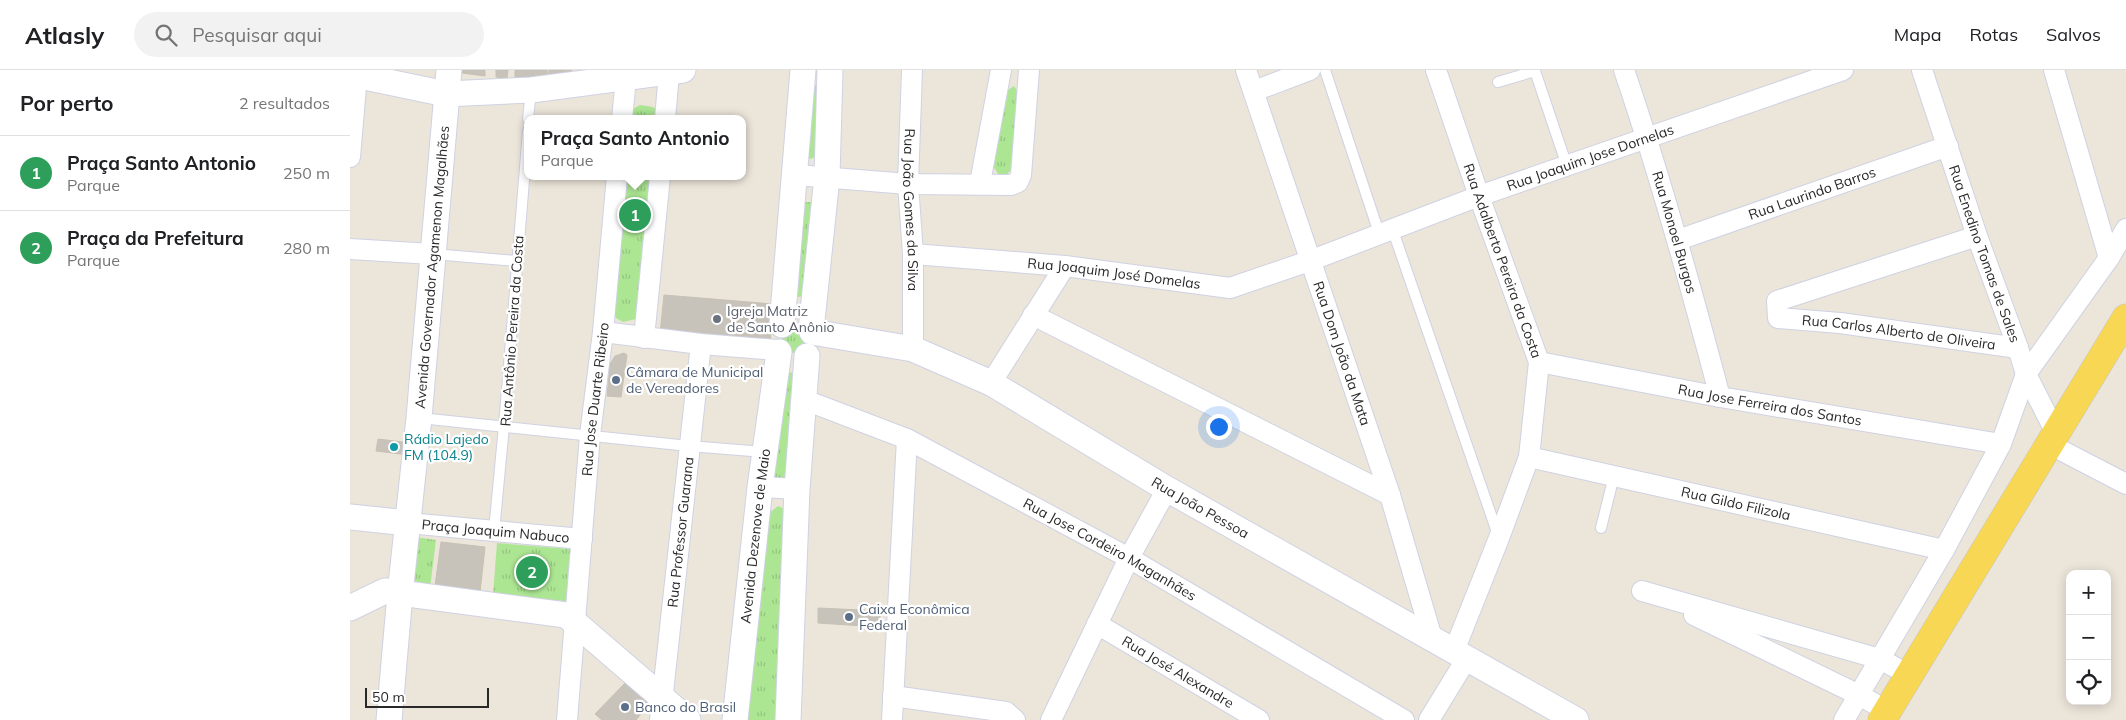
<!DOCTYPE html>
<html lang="pt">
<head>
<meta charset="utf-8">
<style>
  body { margin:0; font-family:Mulish,sans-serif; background:#f2f2f2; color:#202124 }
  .controls { position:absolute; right:15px; bottom:15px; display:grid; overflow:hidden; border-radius:10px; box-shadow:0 2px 12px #0003 }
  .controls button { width:45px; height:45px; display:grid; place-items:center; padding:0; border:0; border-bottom:1px solid #e0e0e0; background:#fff; color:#202124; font:25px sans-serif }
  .scale { position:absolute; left:15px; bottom:12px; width:124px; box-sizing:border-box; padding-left:5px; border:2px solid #292929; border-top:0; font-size:14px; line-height:18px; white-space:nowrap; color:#292929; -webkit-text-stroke:4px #fff; paint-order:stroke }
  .you { position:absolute; left:868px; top:356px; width:18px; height:18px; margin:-12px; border:4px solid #fff; border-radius:50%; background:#1a73e8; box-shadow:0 0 0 8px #1a73e833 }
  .badge { display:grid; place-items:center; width:32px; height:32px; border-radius:50%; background:#0f766e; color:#fff; font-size:16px; font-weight:700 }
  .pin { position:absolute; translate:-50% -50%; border:2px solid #fff; box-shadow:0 1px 5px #0006 }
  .popup { position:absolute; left:174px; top:45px; width:222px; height:65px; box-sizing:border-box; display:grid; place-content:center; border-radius:10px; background:#fff; filter:drop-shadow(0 1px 4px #0005); font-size:16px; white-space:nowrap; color:#757577 }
  .popup b { font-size:19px; color:#202124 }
  .popup::after { content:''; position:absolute; left:50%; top:100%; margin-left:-10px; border:10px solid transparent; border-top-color:#fff }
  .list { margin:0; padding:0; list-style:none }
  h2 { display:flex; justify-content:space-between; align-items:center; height:65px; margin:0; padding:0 20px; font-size:21px }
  h2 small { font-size:16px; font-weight:400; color:#757577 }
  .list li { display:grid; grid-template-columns:32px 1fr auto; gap:15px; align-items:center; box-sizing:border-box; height:75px; padding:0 20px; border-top:1px solid #e0e0e0 }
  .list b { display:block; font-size:19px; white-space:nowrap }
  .list p { margin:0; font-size:16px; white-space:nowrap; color:#757577 }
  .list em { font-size:16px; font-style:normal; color:#757577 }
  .icon { flex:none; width:28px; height:28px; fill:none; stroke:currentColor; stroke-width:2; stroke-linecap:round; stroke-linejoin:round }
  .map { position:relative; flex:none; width:1776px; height:650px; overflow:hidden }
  header { display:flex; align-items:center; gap:30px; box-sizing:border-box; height:70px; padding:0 25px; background:#fff; border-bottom:1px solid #e0e0e0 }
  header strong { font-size:24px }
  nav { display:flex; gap:28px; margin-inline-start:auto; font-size:18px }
  .search { width:350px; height:45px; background:#f2f2f2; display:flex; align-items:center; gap:12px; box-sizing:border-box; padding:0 18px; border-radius:28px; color:#757577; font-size:19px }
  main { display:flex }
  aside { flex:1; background:#fff }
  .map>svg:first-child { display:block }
  .grass { fill:url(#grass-tufts) }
  .building { fill:#c7c2ba; stroke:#c7c1b4 }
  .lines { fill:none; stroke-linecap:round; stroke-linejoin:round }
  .service-casing { stroke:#cfd2e3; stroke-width:12 }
  .minor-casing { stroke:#cfd2e3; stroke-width:22 }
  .tertiary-casing { stroke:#cfd2e3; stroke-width:27 }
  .primary-casing { stroke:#c7c7c7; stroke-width:29 }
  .service { stroke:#fff; stroke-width:10 }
  .minor { stroke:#fff; stroke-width:20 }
  .tertiary { stroke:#fff; stroke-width:25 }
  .primary { stroke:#f7d754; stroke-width:28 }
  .worship-dot { fill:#6b7280; stroke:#fff; stroke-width:2 }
  .service-dot { fill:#5c6f8a; stroke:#fff; stroke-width:2 }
  .culture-dot { fill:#0f9aa8; stroke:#fff; stroke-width:2 }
  .labels { text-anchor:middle; stroke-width:4.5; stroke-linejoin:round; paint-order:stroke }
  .street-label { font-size:14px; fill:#292929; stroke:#fff }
  .worship-label { font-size:14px; fill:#5b616d; stroke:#fff; text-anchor:start }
  .service-label { font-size:14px; fill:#4e5e75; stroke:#fff; text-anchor:start }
  .culture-label { font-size:14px; fill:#0d838f; stroke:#fff; text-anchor:start }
</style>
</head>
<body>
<header>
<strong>Atlasly</strong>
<div class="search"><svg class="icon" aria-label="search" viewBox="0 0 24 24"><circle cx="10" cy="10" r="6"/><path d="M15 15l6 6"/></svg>Pesquisar aqui</div>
<nav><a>Mapa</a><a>Rotas</a><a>Salvos</a></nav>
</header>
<main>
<aside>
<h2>Por perto<small>2 resultados</small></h2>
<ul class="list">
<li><span class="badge" style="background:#2e9e5b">1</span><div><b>Praça Santo Antonio</b><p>Parque</p></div><em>250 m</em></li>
<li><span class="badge" style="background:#2e9e5b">2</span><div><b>Praça da Prefeitura</b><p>Parque</p></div><em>280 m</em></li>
</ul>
</aside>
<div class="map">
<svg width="1776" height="650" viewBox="0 0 1776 650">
  <defs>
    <pattern id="grass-tufts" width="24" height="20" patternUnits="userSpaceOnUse" patternTransform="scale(1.25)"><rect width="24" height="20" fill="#ace693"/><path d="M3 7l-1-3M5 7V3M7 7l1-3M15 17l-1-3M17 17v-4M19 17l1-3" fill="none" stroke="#94c57f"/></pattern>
  </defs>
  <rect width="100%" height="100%" fill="#ece5da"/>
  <!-- grass -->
  <g class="grass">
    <polygon points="461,14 468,16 466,87 460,89 457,88"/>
    <polygon points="664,16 668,22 661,100 657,104 648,104 643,96 658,20"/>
    <path d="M290 35 303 37 308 41V49H279C280 42 283 38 290 35Z"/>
    <polygon points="274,106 303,106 286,249 273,252 266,248 263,242"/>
    <polygon points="454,132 462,132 453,226 449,227 444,224"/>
    <circle cx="444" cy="270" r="13"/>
    <polygon points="439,302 443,303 440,411 421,410"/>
    <polygon points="428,436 435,439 428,650 397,650 419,443"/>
    <polygon points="65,467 86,470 80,518 59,516"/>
    <polygon points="147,473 221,479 217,531 143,525"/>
  </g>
  <!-- building -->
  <g class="building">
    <polygon points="112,0 135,0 135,6 112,3"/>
    <polygon points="146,0 158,0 157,8 146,7"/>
    <polygon points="165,0 197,0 198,5 182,11 165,9"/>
    <polygon points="199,0 221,0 222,3 199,5"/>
    <polygon points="314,225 423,234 420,274 310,264"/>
    <polygon points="274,283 277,285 271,327 257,326 260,294 265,286"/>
    <polygon points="28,369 61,373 59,385 26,381"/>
    <polygon points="91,472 135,477 130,522 85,516"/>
    <polygon points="468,538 531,541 529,557 468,553"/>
    <polygon points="278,610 303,630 286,650 252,650 245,644"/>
  </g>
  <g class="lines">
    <defs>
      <g id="service">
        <polyline points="975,0 1029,163"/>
        <polyline points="1148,12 1185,1 1217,96"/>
        <polyline points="178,49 181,20"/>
        <polyline points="1042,158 1148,465"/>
        <polyline points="83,184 167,191"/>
        <polyline points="70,348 339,376 415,382"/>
        <polyline points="1251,458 1264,406"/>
        <polyline points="144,461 154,356 178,61"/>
      </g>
      <g id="minor">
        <path id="s1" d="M562 0 558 114 563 184V279"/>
        <path id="s2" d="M896 0 1040 425 1082 568"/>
        <path id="s3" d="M1086 0 1129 126 1189 292 1179 387 1149 468 1104 581"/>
        <path id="s4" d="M1274 0C1311 108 1341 217 1370 327"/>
        <path id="s5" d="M1572 0 1627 166 1668 278 1676 304 1706 363"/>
        <polyline points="1704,0 1759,188"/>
        <polyline points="904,21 960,0"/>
        <polyline points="272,49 276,8"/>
        <polyline points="315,49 319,3"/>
        <polyline points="0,87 7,5"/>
        <polyline points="446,105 558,114 661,115 668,112 671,105 679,0"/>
        <polyline points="630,113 651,0"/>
        <path id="s6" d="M1627 166 1427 231 1428 248 1490 253 1668 278"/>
        <path id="s7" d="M1328 170 1598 76"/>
        <polyline points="0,179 82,184"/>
        <path id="s8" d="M563 184 715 196 880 218 962 190 1129 126 1493 0"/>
        <polyline points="683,245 1040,425"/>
        <polyline points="253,262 351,274 427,280"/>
        <polyline points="294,268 310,106"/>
        <path id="s9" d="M1189 292 1370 327 1651 374"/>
        <polyline points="641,313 715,196"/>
        <path id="s10" d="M455 330 557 369 779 488 1054 650"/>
        <polyline points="1699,374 1776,414"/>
        <path id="s11" d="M1179 387 1594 480"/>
        <polyline points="410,417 447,419"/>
        <path id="s12" d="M58 453 232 469"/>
        <polyline points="1292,521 1530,589 1559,605"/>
        <polyline points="1344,545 1509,625 1537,641"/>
        <path id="s13" d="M747 554 909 650"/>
        <polyline points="543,626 656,642 665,650"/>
        <path id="s14" d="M217 650 240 365 253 262 267 106"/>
        <path id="s15" d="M310 650 351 274"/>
        <polyline points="542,650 557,369"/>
        <polyline points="701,650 779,488 817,419"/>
        <polyline points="1079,650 1117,588"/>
        <polyline points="1494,650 1594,480 1651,374 1676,304 1759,188 1776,159"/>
      </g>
      <g id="tertiary">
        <polyline points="0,4 96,24 181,20 333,0"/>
        <polyline points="432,255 453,0"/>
        <polyline points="461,260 477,107 480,0"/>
        <path id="s16" d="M462 262 563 279 641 313 817 419 1226 650"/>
        <polyline points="0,447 58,453"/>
        <polyline points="0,538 35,521 216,545 338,650"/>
        <path id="s17" d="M39 650 50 524 69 348 99 0"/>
        <path id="s18" d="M385 650 410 417 429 282"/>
        <polyline points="438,650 447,419 457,286"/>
      </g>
      <polyline id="primary" points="1532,650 1776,248"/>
    </defs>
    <!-- service casing -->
    <use href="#service" class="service-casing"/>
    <!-- minor casing -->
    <use href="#minor" class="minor-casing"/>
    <!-- tertiary casing -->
    <use href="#tertiary" class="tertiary-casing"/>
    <!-- primary casing -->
    <use href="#primary" class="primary-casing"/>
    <!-- service -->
    <use href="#service" class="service"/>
    <!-- minor -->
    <use href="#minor" class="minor"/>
    <!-- tertiary -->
    <use href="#tertiary" class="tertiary"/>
    <!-- primary -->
    <use href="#primary" class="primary"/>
  </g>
  <!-- markers -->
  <circle class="worship-dot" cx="367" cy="249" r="5"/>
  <g class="service-dot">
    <circle cx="266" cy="310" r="5"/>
    <circle cx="499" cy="547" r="5"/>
    <circle cx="275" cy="637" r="5"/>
  </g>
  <circle class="culture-dot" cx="44" cy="377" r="5"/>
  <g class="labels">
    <!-- street labels -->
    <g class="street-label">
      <text dy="5" stroke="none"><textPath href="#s8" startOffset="702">Rua Joaquim Jose Dornelas</textPath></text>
      <text dy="5" stroke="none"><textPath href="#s7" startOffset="142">Rua Laurindo Barros</textPath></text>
      <text dy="5" stroke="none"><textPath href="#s1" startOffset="140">Rua João Gomes da Silva</textPath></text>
      <text dy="5" stroke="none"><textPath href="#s4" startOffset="170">Rua Monoel Burgos</textPath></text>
      <text dy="5" stroke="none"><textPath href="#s5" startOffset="194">Rua Enedino Tomas de Sales</textPath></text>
      <text dy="5" stroke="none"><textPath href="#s3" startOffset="202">Rua Adalberto Pereira da Costa</textPath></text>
      <text dy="5" stroke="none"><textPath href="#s17" startOffset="455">Avenida Governador Agamenon Magalhães</textPath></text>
      <text dy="5" stroke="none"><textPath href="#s8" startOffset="202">Rua Joaquim José Domelas</textPath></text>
      <text transform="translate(162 261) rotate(-86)" y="5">Rua Antônio Pereira da Costa</text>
      <text dy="5" stroke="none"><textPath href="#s6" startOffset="349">Rua Carlos Alberto de Oliveira</textPath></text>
      <text dy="5" stroke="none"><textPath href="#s2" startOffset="299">Rua Dom João da Mata</textPath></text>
      <text dy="5" stroke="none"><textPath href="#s14" startOffset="322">Rua Jose Duarte Ribeiro</textPath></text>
      <text dy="5" stroke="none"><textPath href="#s9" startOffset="235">Rua Jose Ferreira dos Santos</textPath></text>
      <text dy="5" stroke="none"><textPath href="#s11" startOffset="212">Rua Gildo Filizola</textPath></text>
      <text dy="5" stroke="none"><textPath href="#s16" startOffset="431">Rua João Pessoa</textPath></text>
      <text dy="5" stroke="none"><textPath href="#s12" startOffset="88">Praça Joaquim Nabuco</textPath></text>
      <text dy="5" stroke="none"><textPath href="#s15" startOffset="189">Rua Professor Guarana</textPath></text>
      <text dy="5" stroke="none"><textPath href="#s18" startOffset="185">Avenida Dezenove de Maio</textPath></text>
      <text dy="5" stroke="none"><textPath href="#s10" startOffset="340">Rua Jose Cordeiro Maganhães</textPath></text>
      <text dy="5" stroke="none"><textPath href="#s13" startOffset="94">Rua José Alexandre</textPath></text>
    </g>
    <!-- worship labels -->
    <g class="worship-label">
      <text x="377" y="246">Igreja Matriz<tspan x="377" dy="16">de Santo Anônio</tspan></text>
    </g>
    <!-- service labels -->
    <g class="service-label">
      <text x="276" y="307">Câmara de Municipal<tspan x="276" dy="16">de Vereadores</tspan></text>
      <text x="509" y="544">Caixa Econômica<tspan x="509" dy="16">Federal</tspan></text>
      <text x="285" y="642">Banco do Brasil</text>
    </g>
    <!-- culture labels -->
    <g class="culture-label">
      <text x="54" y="374">Rádio Lajedo<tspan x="54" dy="16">FM (104.9)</tspan></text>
    </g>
  </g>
</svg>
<div class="controls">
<button>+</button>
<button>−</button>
<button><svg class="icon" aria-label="locate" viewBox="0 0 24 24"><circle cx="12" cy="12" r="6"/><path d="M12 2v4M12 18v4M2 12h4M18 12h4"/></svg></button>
</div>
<div class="scale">50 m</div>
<div class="you"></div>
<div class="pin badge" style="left:285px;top:145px;background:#2e9e5b">1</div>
<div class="popup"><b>Praça Santo Antonio</b>Parque</div>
<div class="pin badge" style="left:182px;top:502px;background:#2e9e5b">2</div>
</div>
</main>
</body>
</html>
